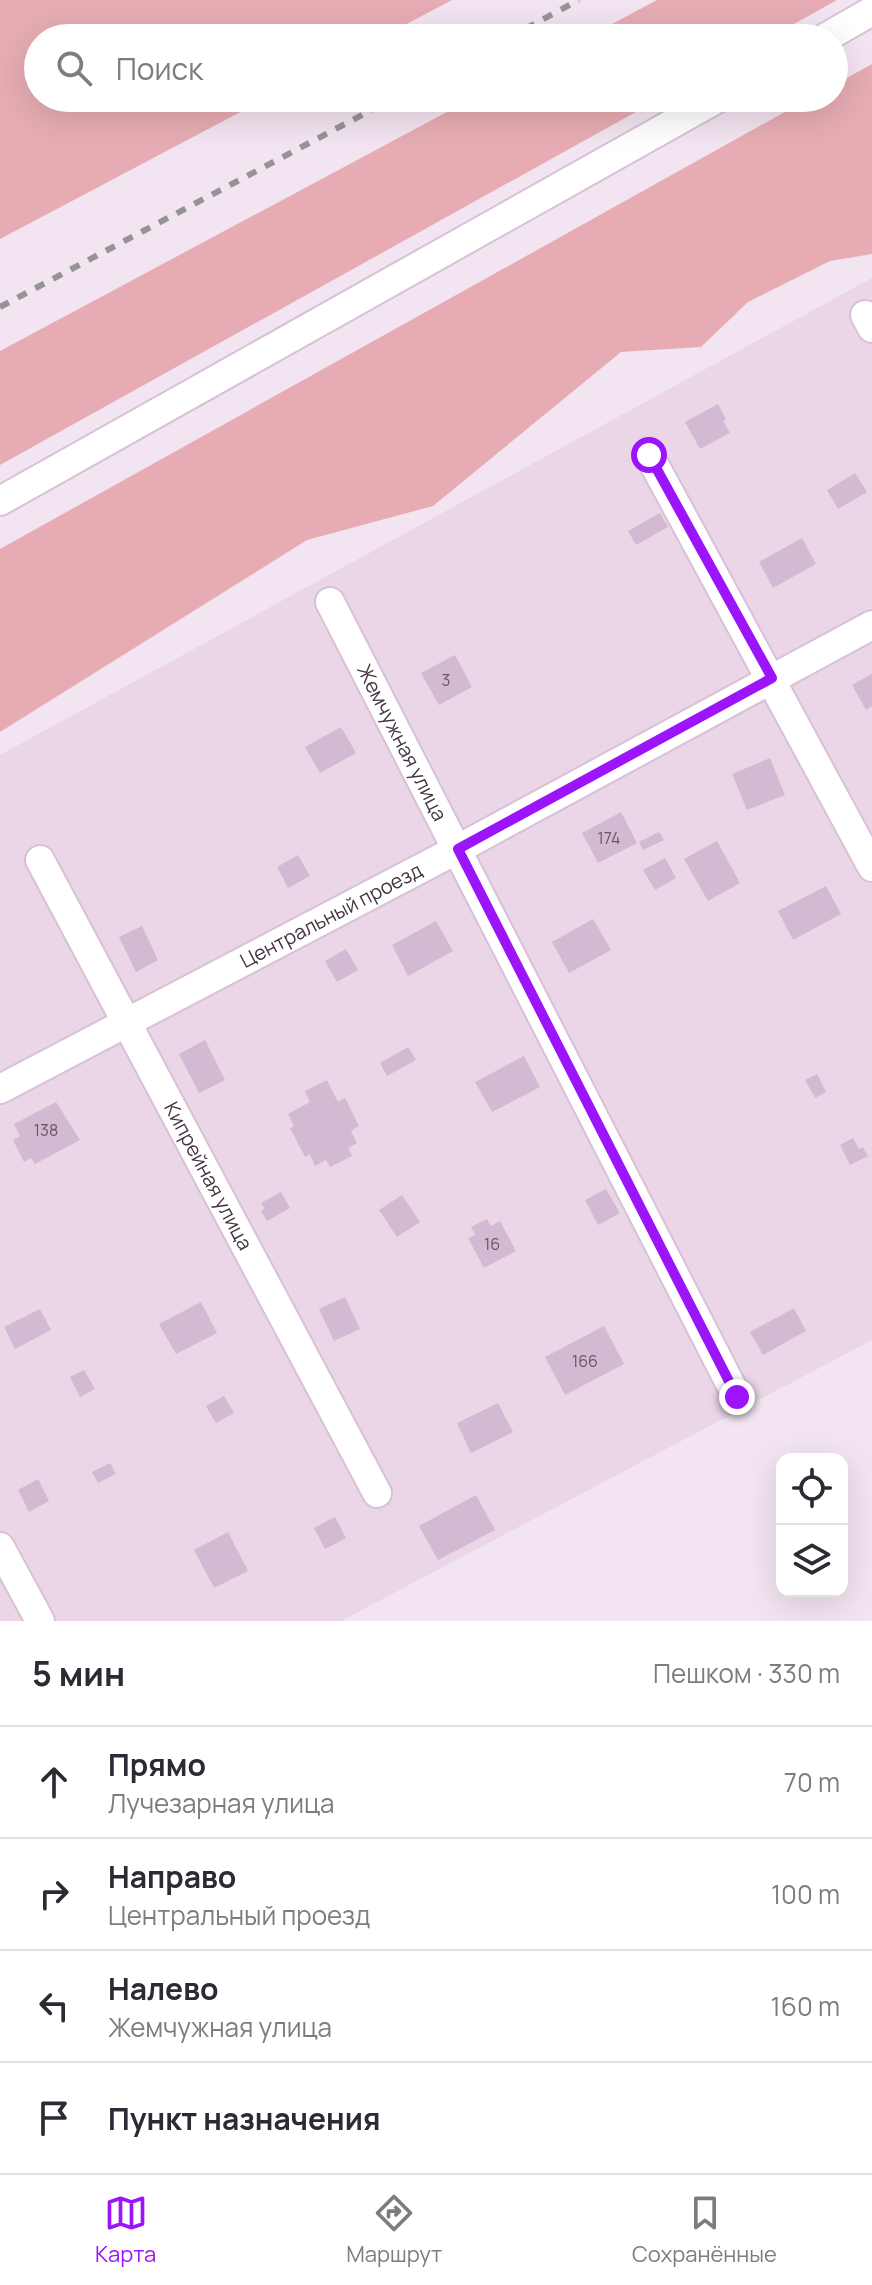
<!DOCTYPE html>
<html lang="ru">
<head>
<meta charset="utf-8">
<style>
  body { margin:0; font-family:Manrope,sans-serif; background:#f7f7f7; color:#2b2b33 }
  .controls { position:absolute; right:24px; bottom:24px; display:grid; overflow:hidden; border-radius:16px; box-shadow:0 8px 32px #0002 }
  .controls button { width:72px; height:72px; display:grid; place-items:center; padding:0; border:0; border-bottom:2px solid #e1e1e2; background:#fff; color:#2b2b33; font:40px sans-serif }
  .stop { position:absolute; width:24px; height:24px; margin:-18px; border:6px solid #9c14f9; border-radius:50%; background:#fff }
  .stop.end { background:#9c14f9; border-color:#fff; box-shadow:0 2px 8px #0008 }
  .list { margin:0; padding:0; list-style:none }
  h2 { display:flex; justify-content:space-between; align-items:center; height:104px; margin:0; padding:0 32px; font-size:34px }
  h2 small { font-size:26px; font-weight:400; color:#7c7c81 }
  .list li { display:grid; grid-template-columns:52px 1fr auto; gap:24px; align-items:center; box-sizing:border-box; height:112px; padding:0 32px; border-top:2px solid #e1e1e2 }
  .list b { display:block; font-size:30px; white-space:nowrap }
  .list p { margin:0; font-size:26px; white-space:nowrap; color:#7c7c81 }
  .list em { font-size:26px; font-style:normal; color:#7c7c81 }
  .icon { flex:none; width:44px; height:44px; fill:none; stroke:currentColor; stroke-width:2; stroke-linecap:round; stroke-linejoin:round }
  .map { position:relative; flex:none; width:872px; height:1621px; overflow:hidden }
  .search { position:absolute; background:#fff; box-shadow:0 8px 32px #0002; left:24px; right:24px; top:24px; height:88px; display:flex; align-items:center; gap:20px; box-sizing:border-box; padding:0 28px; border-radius:44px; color:#7c7c81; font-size:30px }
  .sheet { height:552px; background:#fff }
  nav { display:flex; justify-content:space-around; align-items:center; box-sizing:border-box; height:112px; border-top:2px solid #e1e1e2; background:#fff; font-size:22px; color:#7c7c81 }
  nav a { display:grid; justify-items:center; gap:4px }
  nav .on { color:#9c14f9 }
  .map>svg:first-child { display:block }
  .residential { fill:#ead6e7 }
  .green { fill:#e7acb3 }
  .building { fill:#d3bad2 }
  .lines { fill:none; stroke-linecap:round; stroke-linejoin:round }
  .minor-casing { stroke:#d8c1d6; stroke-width:32 }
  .minor { stroke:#fff; stroke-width:28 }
  .rail { stroke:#949494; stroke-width:6; stroke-dasharray:10 10; stroke-linecap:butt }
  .route { stroke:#9c14f9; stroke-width:10 }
  .labels { text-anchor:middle; stroke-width:6; stroke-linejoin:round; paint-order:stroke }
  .number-label { font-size:16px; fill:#685667 }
  .street-label { font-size:20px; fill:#443443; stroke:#fff }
</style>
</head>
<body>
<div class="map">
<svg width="872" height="1621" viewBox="0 0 872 1621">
  <rect width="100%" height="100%" fill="#f2e4f0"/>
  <!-- residential -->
  <polygon class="residential" points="872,278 872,1340 341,1621 0,1621 0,755"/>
  <!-- green -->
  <g class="green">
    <polygon points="0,0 452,0 380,38 38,38 38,98 267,98 0,239"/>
    <polygon points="657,0 837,0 769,38 586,38"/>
    <polygon points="872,64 872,254 830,261 748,302 701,347 621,352 433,506 307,540 0,732 0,549 810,98 834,98 834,85"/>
    <polygon points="473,98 661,98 0,465 0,351"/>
  </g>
  <!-- building -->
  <g class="building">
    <polygon points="718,404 726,419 723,421 730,433 700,449 685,422"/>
    <polygon points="855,473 867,492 838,509 827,490"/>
    <polygon points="660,513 668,527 636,545 628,531"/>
    <polygon points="802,538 816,564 773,588 759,562"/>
    <polygon points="455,655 472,687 439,705 421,673"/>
    <polygon points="872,674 872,706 866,710 852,685"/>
    <polygon points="341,727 356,753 320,773 305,747"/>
    <polygon points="770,758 785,795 747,810 732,774"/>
    <polygon points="621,812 637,843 598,863 582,833"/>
    <polygon points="659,832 664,840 643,850 639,842"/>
    <polygon points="717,841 740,883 708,901 684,859"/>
    <polygon points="298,855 310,876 288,888 277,867"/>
    <polygon points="665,858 676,878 655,890 643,870"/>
    <polygon points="826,886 841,914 793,940 778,911"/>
    <polygon points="593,919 611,950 569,973 552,942"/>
    <polygon points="436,921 453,951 408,976 392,945"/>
    <polygon points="142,926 158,960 136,972 119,937"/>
    <polygon points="346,949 358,970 337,982 325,961"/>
    <polygon points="205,1040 225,1080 199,1093 179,1054"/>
    <polygon points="408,1047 416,1060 387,1076 380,1063"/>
    <polygon points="524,1056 540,1087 492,1112 475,1082"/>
    <polygon points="817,1074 826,1092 815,1098 805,1080"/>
    <polygon points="327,1080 338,1102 345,1098 359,1126 351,1131 357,1143 348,1148 352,1156 330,1167 326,1160 315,1166 310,1154 305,1157 290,1128 294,1126 288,1114 310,1102 305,1091"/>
    <polygon points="56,1102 80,1140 35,1164 31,1158 24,1162 13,1140 20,1136 14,1124"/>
    <polygon points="853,1138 859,1149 863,1147 868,1156 850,1165 840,1145"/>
    <polygon points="606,1189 620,1213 598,1225 585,1200"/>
    <polygon points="281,1192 290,1208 267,1221 261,1211 265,1209 261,1203"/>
    <polygon points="402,1195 420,1222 397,1237 379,1210"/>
    <polygon points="487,1219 491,1226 500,1221 516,1251 484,1268 468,1238 475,1235 471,1227"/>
    <polygon points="345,1297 360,1329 334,1341 319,1309"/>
    <polygon points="201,1302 217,1333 176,1354 159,1324"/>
    <polygon points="794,1308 806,1331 763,1355 750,1332"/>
    <polygon points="40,1309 51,1330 15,1349 4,1327"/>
    <polygon points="604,1326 624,1364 565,1395 545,1357"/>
    <polygon points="84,1370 95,1389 80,1397 70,1377"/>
    <polygon points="224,1396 234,1413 216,1423 206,1406"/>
    <polygon points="498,1403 513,1432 471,1453 457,1423"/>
    <polygon points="110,1463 116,1474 98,1483 92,1472"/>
    <polygon points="38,1479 49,1501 29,1512 18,1490"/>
    <polygon points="476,1495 495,1530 438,1560 419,1526"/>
    <polygon points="335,1517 346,1538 325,1549 314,1528"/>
    <polygon points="228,1532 248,1571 214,1588 194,1550"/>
  </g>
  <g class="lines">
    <defs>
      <g id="minor">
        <polyline points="825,38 872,11"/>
        <polyline points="865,315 872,328"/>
        <polyline points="649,455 872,867"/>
        <polyline points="0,501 718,98"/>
        <path id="s1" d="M330 602 737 1397"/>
        <path id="s2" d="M40 860 377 1493"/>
        <path id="s3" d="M0 1089 458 849 872 625"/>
        <polyline points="0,1547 40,1621"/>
      </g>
    </defs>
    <!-- minor casing -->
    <use href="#minor" class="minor-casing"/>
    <!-- minor -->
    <use href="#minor" class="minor"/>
    <!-- rail -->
    <g class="rail">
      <polyline points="508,38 579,0"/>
      <polyline points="0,307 394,98"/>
    </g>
  </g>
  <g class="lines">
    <!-- route -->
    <polyline class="route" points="649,455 772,678 458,849 737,1397"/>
  </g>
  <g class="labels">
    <!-- number labels -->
    <g class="number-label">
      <text x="446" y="686">3</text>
      <text x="609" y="844">174</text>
      <text x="46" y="1136">138</text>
      <text x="492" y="1250">16</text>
      <text x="585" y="1367">166</text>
    </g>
    <!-- street labels -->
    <g class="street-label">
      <text dy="7" stroke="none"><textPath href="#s1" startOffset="158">Жемчужная улица</textPath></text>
      <text dy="7" stroke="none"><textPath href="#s3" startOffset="374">Центральный проезд</textPath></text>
      <text dy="7" stroke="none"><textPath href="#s2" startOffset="358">Кипрейная улица</textPath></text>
    </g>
  </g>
</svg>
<div class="controls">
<button><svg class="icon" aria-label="locate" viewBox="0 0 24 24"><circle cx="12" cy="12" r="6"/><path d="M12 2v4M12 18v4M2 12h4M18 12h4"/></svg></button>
<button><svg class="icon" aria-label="layers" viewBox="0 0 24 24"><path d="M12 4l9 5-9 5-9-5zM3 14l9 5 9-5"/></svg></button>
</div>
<div class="stop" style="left:649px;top:455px"></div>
<div class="stop end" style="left:737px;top:1397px"></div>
<div class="search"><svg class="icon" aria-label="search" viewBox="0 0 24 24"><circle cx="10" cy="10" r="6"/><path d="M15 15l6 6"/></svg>Поиск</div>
</div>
<section class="sheet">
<h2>5 мин<small>Пешком · 330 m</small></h2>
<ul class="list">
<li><svg class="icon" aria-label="ahead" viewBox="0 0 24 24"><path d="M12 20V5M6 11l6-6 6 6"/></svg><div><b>Прямо</b><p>Лучезарная улица</p></div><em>70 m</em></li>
<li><svg class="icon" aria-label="right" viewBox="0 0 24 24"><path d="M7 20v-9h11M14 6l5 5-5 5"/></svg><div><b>Направо</b><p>Центральный проезд</p></div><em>100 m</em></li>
<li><svg class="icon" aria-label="left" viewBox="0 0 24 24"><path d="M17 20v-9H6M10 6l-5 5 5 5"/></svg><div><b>Налево</b><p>Жемчужная улица</p></div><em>160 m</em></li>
<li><svg class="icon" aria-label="arrive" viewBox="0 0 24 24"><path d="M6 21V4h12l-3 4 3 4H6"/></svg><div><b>Пункт назначения</b></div></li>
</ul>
</section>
<nav>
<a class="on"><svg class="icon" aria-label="map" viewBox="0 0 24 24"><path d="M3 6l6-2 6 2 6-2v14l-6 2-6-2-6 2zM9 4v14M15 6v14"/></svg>Карта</a>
<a><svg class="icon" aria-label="directions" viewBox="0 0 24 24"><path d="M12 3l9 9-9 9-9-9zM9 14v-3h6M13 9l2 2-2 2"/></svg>Маршрут</a>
<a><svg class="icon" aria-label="saved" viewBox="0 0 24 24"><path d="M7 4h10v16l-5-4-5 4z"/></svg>Сохранённые</a>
</nav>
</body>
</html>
